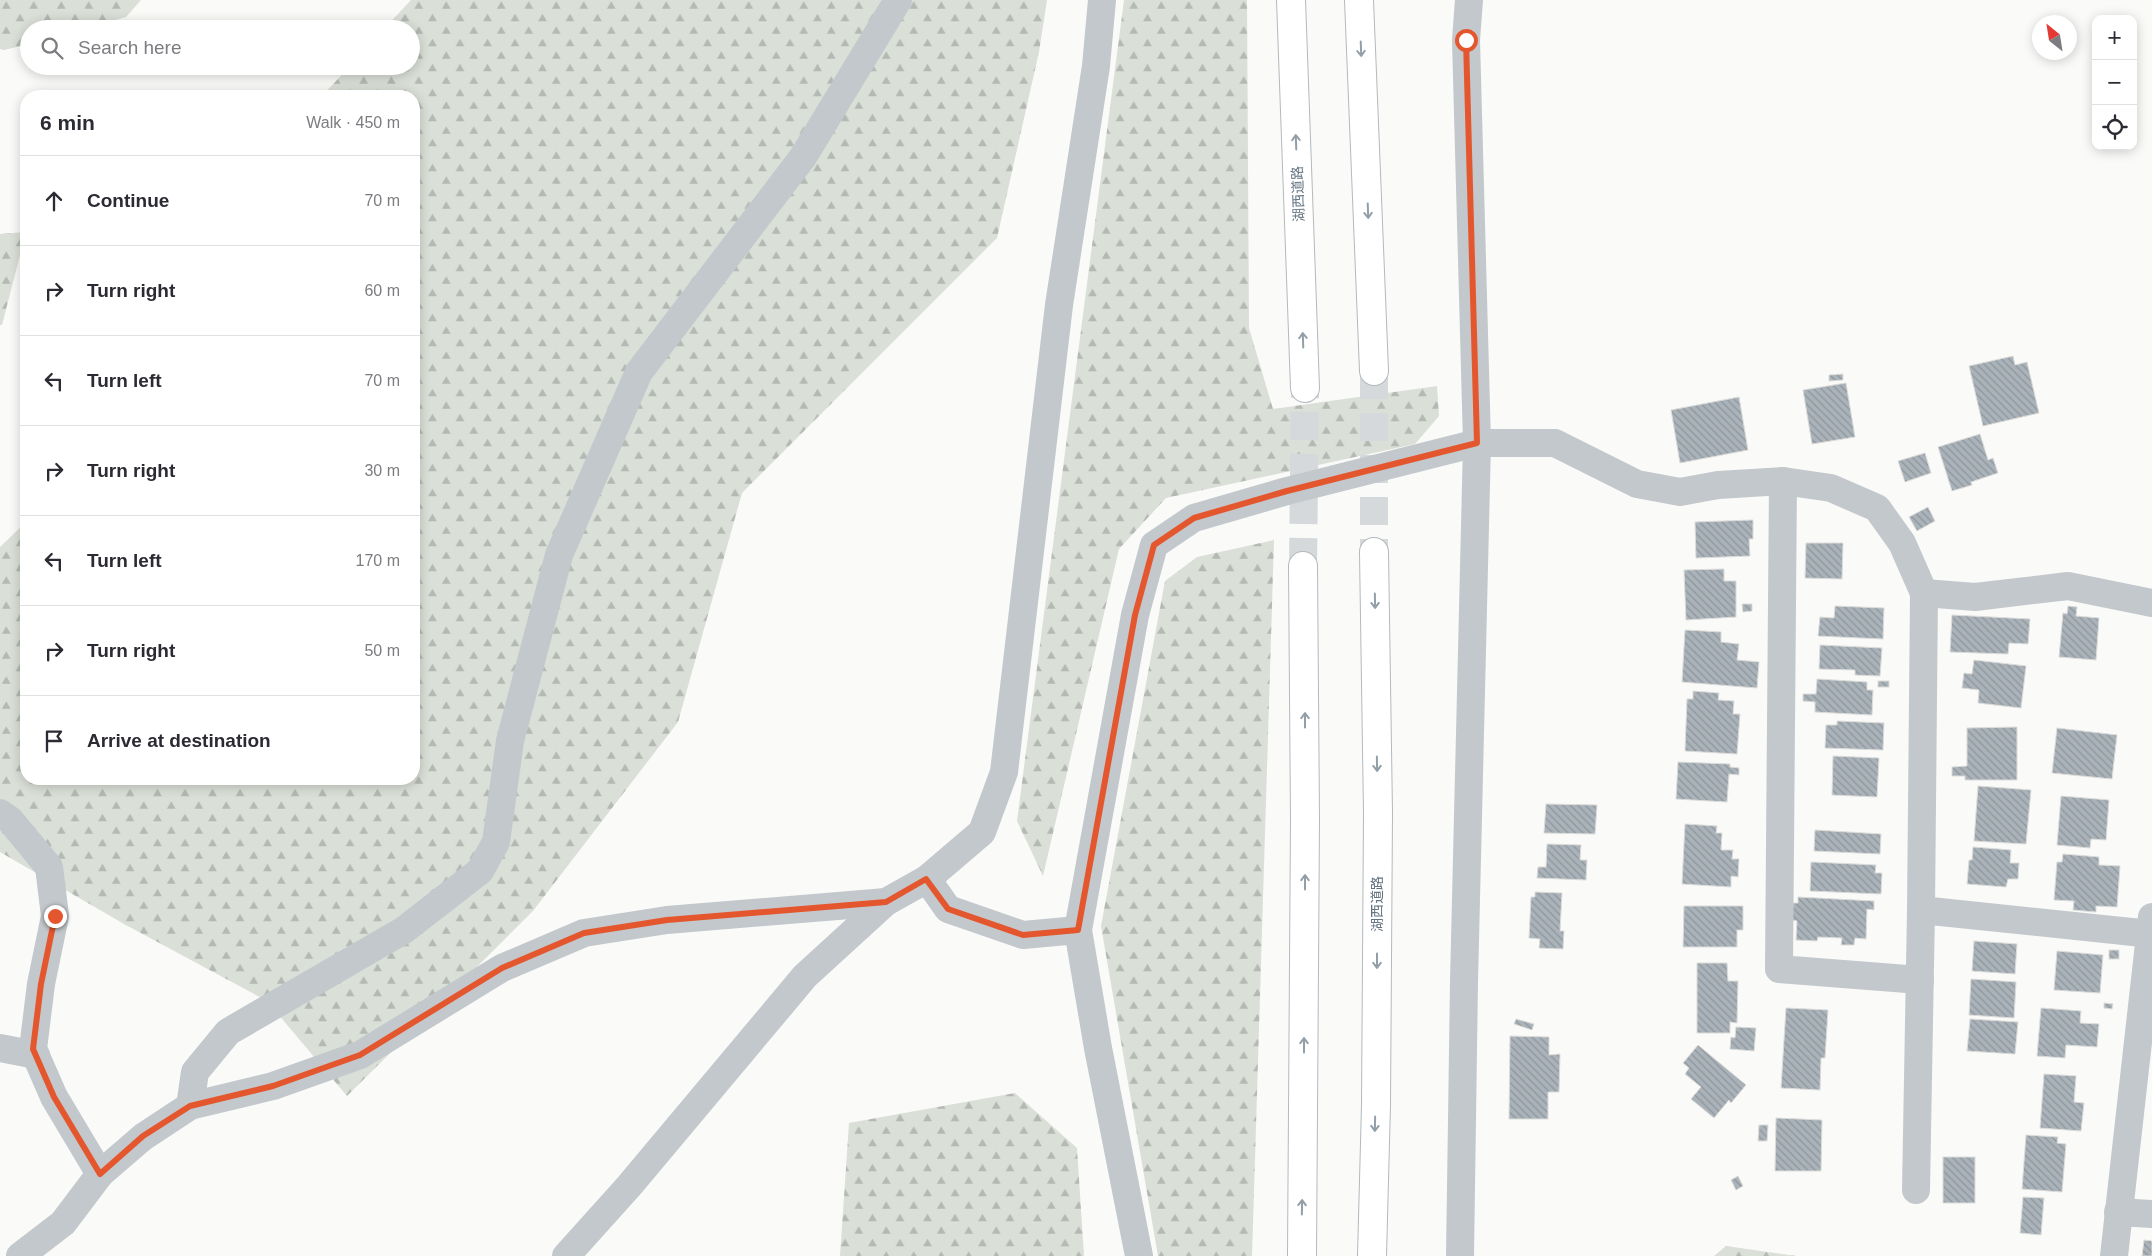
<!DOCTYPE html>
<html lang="en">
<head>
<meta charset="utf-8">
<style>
  body { margin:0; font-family:Arial,"Noto Sans JP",sans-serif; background:#f2f2f3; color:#2b2b33 }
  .controls { position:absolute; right:15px; top:15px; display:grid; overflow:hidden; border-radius:10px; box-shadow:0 2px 12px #0003 }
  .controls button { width:45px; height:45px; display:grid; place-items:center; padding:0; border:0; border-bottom:1px solid #e1e1e2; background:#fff; color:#2b2b33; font:25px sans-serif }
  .compass { position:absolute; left:2032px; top:15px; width:45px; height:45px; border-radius:50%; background:#fff; box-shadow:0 2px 12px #0003; rotate:330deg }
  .stop { position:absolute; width:15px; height:15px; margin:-11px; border:4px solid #e4572e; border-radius:50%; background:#fff }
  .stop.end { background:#e4572e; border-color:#fff; box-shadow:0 1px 5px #0008 }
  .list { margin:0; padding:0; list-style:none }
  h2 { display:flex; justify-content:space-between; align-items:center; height:65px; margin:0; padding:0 20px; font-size:21px }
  h2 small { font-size:16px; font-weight:400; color:#7c7c81 }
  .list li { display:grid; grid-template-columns:32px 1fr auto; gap:15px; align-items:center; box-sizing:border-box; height:90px; padding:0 20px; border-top:1px solid #e1e1e2 }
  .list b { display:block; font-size:19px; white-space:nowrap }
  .list em { font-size:16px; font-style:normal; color:#7c7c81 }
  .icon { flex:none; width:28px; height:28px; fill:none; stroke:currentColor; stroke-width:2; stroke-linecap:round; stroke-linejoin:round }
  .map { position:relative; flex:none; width:2152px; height:1256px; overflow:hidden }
  .search { position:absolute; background:#fff; box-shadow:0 2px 12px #0003; left:20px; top:20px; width:400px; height:55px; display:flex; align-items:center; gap:12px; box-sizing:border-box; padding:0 18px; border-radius:28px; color:#7c7c81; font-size:19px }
  .panel { position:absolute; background:#fff; box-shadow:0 2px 12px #0003; left:20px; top:90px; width:400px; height:695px; border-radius:20px }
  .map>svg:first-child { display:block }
  .forest { fill:url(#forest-firs) }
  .building { fill:url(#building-back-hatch); stroke:#dcdcda }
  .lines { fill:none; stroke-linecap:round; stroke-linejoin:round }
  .highway-tunnel { stroke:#d5d9db; stroke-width:28; stroke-dasharray:28 14; stroke-linecap:butt }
  .highway-casing { stroke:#b4b9bd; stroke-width:30 }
  .street { stroke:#c3c8cc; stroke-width:28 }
  .highway { stroke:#fff; stroke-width:28 }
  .oneway { stroke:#939fa8 }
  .route { stroke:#e4572e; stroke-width:6 }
  .labels { text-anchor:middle; stroke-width:5; stroke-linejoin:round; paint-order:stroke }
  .street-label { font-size:14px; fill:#657683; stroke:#fff }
</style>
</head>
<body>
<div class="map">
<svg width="2152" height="1256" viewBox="0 0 2152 1256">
  <defs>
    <pattern id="forest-firs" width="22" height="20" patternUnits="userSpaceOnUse" patternTransform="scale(1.25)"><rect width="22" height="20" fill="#dadfd7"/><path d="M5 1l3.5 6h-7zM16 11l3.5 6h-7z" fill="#b4b9b4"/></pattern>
    <pattern id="building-back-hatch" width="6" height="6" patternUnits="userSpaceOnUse" patternTransform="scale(1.25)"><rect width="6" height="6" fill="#aab3b9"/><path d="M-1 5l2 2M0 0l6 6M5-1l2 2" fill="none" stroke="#8e969c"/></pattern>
  </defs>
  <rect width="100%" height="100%" fill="#fafaf8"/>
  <!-- forest -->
  <g class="forest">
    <polygon points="0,0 141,0 126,17 83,29 29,29 29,44 4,50 0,49"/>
    <polygon points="411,0 1047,0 1039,52 997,238 742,493 678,722 533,911 347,1096 267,1001 124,924 0,852 0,547 26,522 26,779 414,779 414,96 322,96 350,66 411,66 411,29 384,29"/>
    <polygon points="1124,0 1247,0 1249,328 1273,409 1437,386 1439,416 1415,444 1166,498 1119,549 1043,876 1017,821"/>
    <polygon points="26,232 2,325 0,325 0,234"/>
    <polygon points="1274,540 1252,1256 1158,1256 1101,926 1165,581 1197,557"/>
    <polygon points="1015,1093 1077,1148 1084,1256 840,1256 849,1123"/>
    <polygon points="1726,1246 1796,1256 1714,1256"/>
  </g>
  <!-- building -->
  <g class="building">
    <polygon points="2013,356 2015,365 2027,362 2039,413 1983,426 1969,366"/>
    <polygon points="1843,374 1843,380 1829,381 1829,375"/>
    <polygon points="1846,383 1855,437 1812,444 1803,390"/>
    <polygon points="1739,397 1748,450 1680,463 1671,410"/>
    <polygon points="1980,434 1988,460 1993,458 1998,473 1971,482 1972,485 1952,491 1938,447"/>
    <polygon points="1925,453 1931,473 1905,482 1898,461"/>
    <polygon points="1928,507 1935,521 1917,531 1909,517"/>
    <polygon points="1753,520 1753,539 1749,539 1750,556 1696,558 1695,522"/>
    <polygon points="1806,543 1843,543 1842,579 1805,578"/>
    <polygon points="1724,569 1724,581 1736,581 1736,617 1686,620 1684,570"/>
    <polygon points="1742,604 1752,604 1752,611 1743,612"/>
    <polygon points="1835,606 1884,608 1883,639 1818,636 1820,617 1834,618"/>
    <polygon points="2068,606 2077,607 2076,616 2099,618 2096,660 2059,657 2063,613 2067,614"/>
    <polygon points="1952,615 2030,619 2028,644 2009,643 2008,654 1950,652"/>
    <polygon points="1685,630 1721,632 1721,642 1739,644 1737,660 1759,662 1757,688 1682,682"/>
    <polygon points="1820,645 1882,648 1880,676 1855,675 1855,670 1819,669"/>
    <polygon points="1974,660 2026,666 2021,708 1978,703 1979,690 1962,688 1964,673 1972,674"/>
    <polygon points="1817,679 1867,682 1867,690 1873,690 1872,715 1815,712 1815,702 1803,701 1803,694 1816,694"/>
    <rect x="1878" y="681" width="11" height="6"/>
    <polygon points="1693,691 1719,693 1718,700 1734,701 1733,714 1740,714 1737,754 1685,751 1687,699 1693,699"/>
    <polygon points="1837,721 1884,723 1883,750 1825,748 1826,725 1837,725"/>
    <polygon points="2017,727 2017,780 1965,780 1965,776 1952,776 1952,767 1967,766 1967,728"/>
    <polygon points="2057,728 2117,735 2112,779 2052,773"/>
    <polygon points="1833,756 1879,758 1877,797 1832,795"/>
    <polygon points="1678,762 1730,764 1730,767 1739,768 1739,775 1729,774 1727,802 1676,799"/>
    <polygon points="1978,786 2031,790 2026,844 1974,841"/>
    <polygon points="2061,796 2109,800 2106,840 2091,839 2090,848 2057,845"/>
    <polygon points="1546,804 1597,805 1595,834 1544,833"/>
    <polygon points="1685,824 1717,826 1716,833 1722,833 1721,850 1733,850 1732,859 1739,859 1738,877 1731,876 1731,887 1682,884"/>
    <polygon points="1815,830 1881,834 1880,854 1814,851"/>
    <polygon points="1547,844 1581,845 1580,860 1587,860 1586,880 1537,878 1538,867 1546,867"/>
    <polygon points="1973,847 2011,850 2010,863 2019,863 2018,879 2008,879 2006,887 1967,884 1969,860 1972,860"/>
    <polygon points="2063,854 2099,857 2099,865 2120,866 2117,907 2096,906 2096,912 2073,910 2074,901 2054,900 2057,862 2062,862"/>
    <polygon points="1811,862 1876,865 1875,873 1882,873 1881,894 1810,891"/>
    <polygon points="1535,892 1562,893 1560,931 1564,931 1563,949 1539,948 1540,939 1529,938 1531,897 1535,897"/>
    <polygon points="1798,897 1874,901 1874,910 1867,909 1866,939 1855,938 1854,945 1841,945 1842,938 1818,937 1817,941 1796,940 1797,921 1792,920 1793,903 1798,903"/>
    <polygon points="1684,906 1743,906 1743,930 1737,930 1737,947 1683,947"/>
    <polygon points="1974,941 2017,944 2015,974 1972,971"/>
    <rect x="2109" y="950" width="10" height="9"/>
    <polygon points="2057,951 2103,955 2100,993 2054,990"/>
    <polygon points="1697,963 1727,963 1728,981 1738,981 1737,1023 1730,1022 1730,1033 1697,1033"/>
    <polygon points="1971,979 2016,982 2014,1018 1969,1015"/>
    <polygon points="2104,1003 2113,1004 2112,1009 2104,1008"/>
    <polygon points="1786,1008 1828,1010 1825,1058 1821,1058 1820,1090 1781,1088"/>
    <polygon points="2041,1008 2081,1011 2080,1023 2099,1024 2097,1047 2066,1045 2065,1058 2037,1056"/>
    <polygon points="1516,1019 1534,1024 1532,1030 1514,1024"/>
    <polygon points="1970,1019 2018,1022 2015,1054 1967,1051"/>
    <polygon points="1736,1027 1756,1028 1754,1051 1730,1049 1731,1037 1735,1038"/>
    <polygon points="1510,1036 1549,1037 1549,1055 1560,1054 1559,1092 1548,1092 1548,1119 1509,1119"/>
    <polygon points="1698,1045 1746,1085 1731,1103 1729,1100 1714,1118 1691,1099 1701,1087 1685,1074 1689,1068 1683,1063"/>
    <polygon points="2044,1074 2076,1076 2074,1102 2084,1103 2081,1131 2040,1128"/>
    <polygon points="1776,1118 1822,1120 1821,1171 1775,1171"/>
    <polygon points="1759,1125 1768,1125 1767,1141 1758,1141"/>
    <polygon points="2026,1135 2058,1137 2057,1143 2066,1144 2062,1192 2022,1189"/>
    <rect x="1943" y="1157" width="32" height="46"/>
    <polygon points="1738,1176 1743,1186 1736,1190 1731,1180"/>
    <polygon points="2023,1197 2044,1198 2041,1235 2020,1233"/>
    <polygon points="2144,1240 2152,1241 2152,1256 2142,1256"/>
  </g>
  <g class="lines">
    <!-- highway-tunnel -->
    <g class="highway-tunnel">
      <polyline points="1374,371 1374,552"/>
      <polyline points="1303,566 1305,388"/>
    </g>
    <defs>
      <g id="highway">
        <polyline points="1291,0 1305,388"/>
        <polyline points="1359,0 1374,371"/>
        <polyline points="1302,1256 1305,820 1303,566"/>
        <polyline points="1372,1256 1376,1105 1378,813 1374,552"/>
      </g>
    </defs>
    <!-- highway casing -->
    <use href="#highway" class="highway-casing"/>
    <!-- street -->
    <g class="street">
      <polyline points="1783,481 1779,969 1920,980"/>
      <polyline points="1924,593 1921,910 2152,934"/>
      <polyline points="0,813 10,820 49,867 55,916 41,984 33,1049 54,1097 100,1174 63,1223 20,1256"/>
      <polyline points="927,879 948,909 1023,935 1078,930"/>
      <polyline points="0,1048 36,1055"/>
      <polyline points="190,1106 195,1072 228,1032 404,930 480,871 496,842 510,741 559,555 639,372 803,157 898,0"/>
      <polyline points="100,1174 143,1137 190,1106 273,1086 360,1055 502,968 584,933 667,920 886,902"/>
      <polyline points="1916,1190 1921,910"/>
      <polyline points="2118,1212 2152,1214"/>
      <polyline points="566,1256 629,1186 805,976 886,902 927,879 982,832 1004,772 1059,305 1096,66 1102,0"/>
      <polyline points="1139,1256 1098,1048 1078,930 1135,615 1154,545 1194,518 1287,491 1477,443 1555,443 1637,484 1680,492 1718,485 1783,481 1831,488 1877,508 1902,543 1924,593 1975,597 2068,586 2152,603"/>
      <polyline points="1460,1256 1464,982 1477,443 1466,40 1469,0"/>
      <polyline points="2114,1256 2152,917"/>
    </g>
    <!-- highway -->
    <use href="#highway" class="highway"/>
  </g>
  <!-- one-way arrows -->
  <defs><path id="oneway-shaft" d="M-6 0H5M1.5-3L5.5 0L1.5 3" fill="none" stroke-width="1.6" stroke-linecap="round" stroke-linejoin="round" transform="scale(1.25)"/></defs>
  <g class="oneway">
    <use href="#oneway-shaft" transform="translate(1361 49) rotate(88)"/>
    <use href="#oneway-shaft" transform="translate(1296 142) rotate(-92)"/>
    <use href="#oneway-shaft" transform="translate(1368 211) rotate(88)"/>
    <use href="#oneway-shaft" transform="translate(1303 340) rotate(-92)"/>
    <use href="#oneway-shaft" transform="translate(1375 601) rotate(89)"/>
    <use href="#oneway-shaft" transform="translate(1305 720) rotate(-90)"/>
    <use href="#oneway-shaft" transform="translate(1377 764) rotate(89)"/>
    <use href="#oneway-shaft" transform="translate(1305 882) rotate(-90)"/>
    <use href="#oneway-shaft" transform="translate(1377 961) rotate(90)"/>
    <use href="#oneway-shaft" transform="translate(1304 1045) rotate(-90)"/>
    <use href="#oneway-shaft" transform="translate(1375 1124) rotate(91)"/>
    <use href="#oneway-shaft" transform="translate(1302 1207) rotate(-89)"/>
  </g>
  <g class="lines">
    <!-- route -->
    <polyline class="route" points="55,916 41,984 33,1049 54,1097 100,1174 143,1136 190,1106 273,1086 360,1055 502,968 584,933 667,920 886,902 926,879 948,909 1023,935 1078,930 1135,615 1154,545 1194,518 1287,491 1477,443 1466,40"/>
  </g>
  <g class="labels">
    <!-- street labels -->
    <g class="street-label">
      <text transform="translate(1298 194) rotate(-92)" y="5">湖西道路</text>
      <text transform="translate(1377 904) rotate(-90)" y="5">湖西道路</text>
    </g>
  </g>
</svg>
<div class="controls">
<button>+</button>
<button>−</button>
<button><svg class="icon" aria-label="locate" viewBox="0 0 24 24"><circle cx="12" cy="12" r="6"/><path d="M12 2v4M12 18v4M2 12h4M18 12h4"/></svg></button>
</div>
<svg class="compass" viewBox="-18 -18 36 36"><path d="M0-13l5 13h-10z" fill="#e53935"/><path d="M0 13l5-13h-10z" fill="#7c7c81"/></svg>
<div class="stop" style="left:1466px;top:40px"></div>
<div class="stop end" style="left:55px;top:916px"></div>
<div class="search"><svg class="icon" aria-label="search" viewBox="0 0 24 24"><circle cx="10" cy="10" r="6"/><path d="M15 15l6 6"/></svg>Search here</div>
<section class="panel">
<h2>6 min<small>Walk · 450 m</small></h2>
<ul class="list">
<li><svg class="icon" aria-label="ahead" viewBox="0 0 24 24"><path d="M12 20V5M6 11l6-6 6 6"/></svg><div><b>Continue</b></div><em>70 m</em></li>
<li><svg class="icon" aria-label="right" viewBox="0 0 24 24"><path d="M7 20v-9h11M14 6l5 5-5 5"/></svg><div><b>Turn right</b></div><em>60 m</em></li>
<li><svg class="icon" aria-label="left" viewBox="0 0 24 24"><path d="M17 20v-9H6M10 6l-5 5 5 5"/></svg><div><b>Turn left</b></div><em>70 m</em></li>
<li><svg class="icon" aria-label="right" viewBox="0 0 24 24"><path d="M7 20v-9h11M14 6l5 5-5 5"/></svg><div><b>Turn right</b></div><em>30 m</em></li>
<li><svg class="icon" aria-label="left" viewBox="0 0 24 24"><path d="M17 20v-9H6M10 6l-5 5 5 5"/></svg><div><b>Turn left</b></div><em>170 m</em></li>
<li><svg class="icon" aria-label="right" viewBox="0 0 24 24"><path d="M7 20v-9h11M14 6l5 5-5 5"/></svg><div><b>Turn right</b></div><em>50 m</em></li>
<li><svg class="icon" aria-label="arrive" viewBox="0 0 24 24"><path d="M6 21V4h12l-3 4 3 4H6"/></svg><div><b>Arrive at destination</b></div></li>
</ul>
</section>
</div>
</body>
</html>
